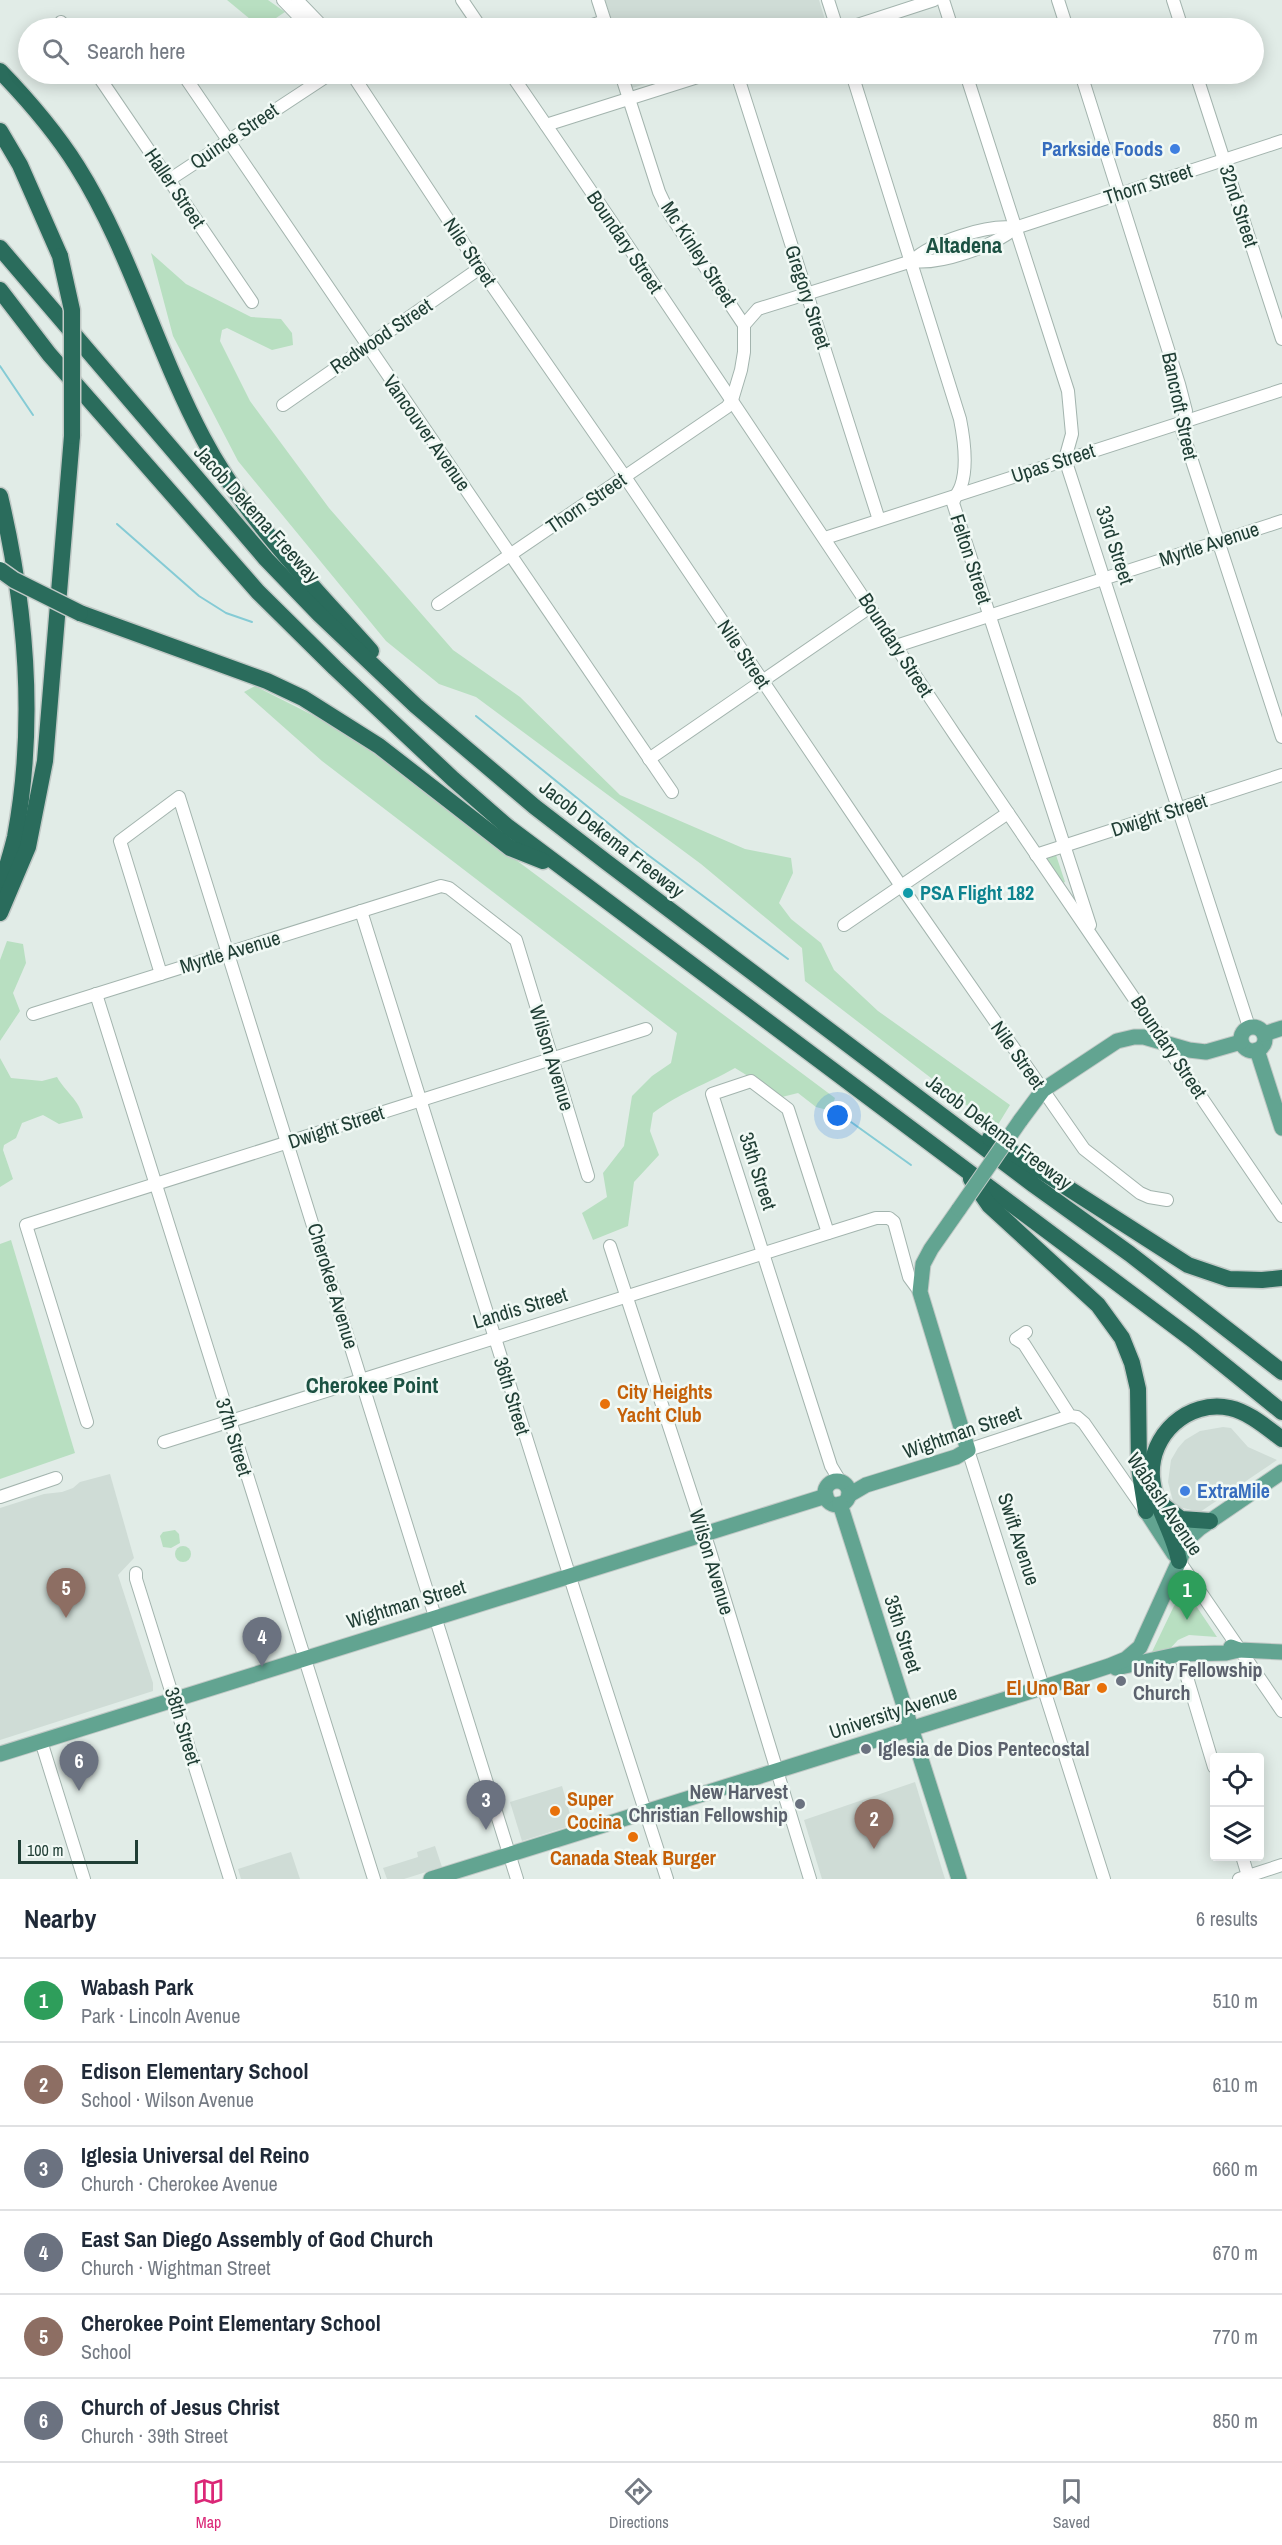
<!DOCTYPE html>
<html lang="en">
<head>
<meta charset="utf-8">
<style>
  body { margin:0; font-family:"Archivo Narrow",sans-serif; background:#f6f6f7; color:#1f2937 }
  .controls { position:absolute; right:18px; bottom:18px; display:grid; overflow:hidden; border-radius:6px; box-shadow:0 3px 15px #0003 }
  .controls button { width:54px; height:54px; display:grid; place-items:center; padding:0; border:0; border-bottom:2px solid #e0e1e3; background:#fff; color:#1f2937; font:30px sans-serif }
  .scale { position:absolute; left:18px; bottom:15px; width:120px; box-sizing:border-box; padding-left:6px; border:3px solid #203e35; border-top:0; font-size:16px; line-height:21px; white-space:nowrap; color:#203e35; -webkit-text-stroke:4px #f1f9f5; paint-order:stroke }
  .you { position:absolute; left:838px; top:1116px; width:21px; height:21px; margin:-15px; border:4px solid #fff; border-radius:50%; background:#1a73e8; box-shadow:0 0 0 9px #1a73e833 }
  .badge { display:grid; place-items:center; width:39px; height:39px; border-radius:50%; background:#db2777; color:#fff; font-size:20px; font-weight:700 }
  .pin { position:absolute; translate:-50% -50px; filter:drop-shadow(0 2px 3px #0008) }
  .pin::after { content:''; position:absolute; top:32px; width:21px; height:18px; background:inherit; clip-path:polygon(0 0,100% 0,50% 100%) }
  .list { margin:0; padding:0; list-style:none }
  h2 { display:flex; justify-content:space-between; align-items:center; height:78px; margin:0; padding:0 24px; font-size:26px }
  h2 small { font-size:20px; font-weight:400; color:#747a83 }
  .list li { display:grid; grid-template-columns:39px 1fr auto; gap:18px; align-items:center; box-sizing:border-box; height:84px; padding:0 24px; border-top:2px solid #e0e1e3 }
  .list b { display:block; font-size:22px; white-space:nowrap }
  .list p { margin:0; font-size:20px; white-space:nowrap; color:#747a83 }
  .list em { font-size:20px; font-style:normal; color:#747a83 }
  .icon { flex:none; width:33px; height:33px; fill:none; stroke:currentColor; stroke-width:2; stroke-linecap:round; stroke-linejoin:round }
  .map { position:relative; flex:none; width:1282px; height:1879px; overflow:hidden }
  .search { position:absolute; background:#fff; box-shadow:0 3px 15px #0003; left:18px; right:18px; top:18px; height:66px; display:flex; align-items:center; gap:15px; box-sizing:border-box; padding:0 21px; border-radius:33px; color:#747a83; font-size:22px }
  .sheet { height:582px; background:#fff }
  nav { display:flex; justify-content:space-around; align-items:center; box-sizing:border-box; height:84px; border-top:2px solid #e0e1e3; background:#fff; font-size:16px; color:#747a83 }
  nav a { display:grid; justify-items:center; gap:3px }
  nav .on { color:#db2777 }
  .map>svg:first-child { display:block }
  .built { fill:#cfdcd6 }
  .green { fill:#b8dfc1 }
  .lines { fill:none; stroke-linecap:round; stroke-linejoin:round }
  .stream { stroke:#85cbd5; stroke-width:2 }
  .minor-casing { stroke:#a3b4ae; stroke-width:14 }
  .major-casing { stroke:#c1c9c6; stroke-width:17 }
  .highway-casing { stroke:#c1c9c6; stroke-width:19 }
  .minor { stroke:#fff; stroke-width:12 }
  .major { stroke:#62a491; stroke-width:15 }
  .highway { stroke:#2a6c5c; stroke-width:16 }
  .major-bridge-casing { stroke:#c1c9c6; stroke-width:17; stroke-linecap:butt }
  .highway-bridge-casing { stroke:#c1c9c6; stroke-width:19; stroke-linecap:butt }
  .major-bridge { stroke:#62a491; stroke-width:15 }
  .highway-bridge { stroke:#2a6c5c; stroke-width:16 }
  .shop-dot { fill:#3f7fe0; stroke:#f1f9f5; stroke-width:2 }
  .culture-dot { fill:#0f9aa8; stroke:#f1f9f5; stroke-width:2 }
  .food-dot { fill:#e8710a; stroke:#f1f9f5; stroke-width:2 }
  .worship-dot { fill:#6b7280; stroke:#f1f9f5; stroke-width:2 }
  .labels { text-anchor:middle; stroke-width:5; stroke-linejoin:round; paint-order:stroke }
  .street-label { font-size:20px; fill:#203e35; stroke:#f1f9f5 }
  .shop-label { font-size:20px; font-weight:bold; fill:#366cbe; stroke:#f1f9f5; text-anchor:end }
  .culture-label { font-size:20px; font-weight:bold; fill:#0d838f; stroke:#f1f9f5; text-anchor:start }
  .food-label { font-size:20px; font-weight:bold; fill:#c56008; stroke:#f1f9f5; text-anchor:start }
  .worship-label { font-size:20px; font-weight:bold; fill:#5b616d; stroke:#f1f9f5; text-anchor:start }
  .quarter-label { font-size:22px; font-weight:bold; fill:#1b5142; stroke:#f1f9f5 }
</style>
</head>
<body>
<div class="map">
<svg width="1282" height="1879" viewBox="0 0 1282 1879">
  <rect width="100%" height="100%" fill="#e1ece7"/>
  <!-- built -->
  <g class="built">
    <polygon points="605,0 819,0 827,26 820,28 614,28"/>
    <polygon points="628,74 679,74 632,88"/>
    <polygon points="1223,1427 1231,1428 1248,1447 1277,1460 1200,1512 1179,1507 1173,1501 1168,1482 1171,1460 1178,1448 1185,1440 1200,1431"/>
    <polygon points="110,1474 134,1558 118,1575 153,1683 153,1691 0,1740 0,1508 44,1494 62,1492 73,1488 80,1482"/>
    <polygon points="915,1782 945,1879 822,1879 804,1820"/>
    <polygon points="562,1786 573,1825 522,1841 510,1802"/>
    <polygon points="435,1846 442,1867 404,1879 387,1879 383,1868 418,1857 417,1852"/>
    <polygon points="291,1852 300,1879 241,1879 238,1869"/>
  </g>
  <!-- green -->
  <g class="green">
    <polygon points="227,0 268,0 285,12 261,28"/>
    <polygon points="151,253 186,284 251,317 281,319 292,333 293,345 272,350 227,328 222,330 220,341 250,401 329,508 453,650 520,697 620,795 745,849 791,858 793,873 779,903 791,919 821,943 834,970 878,1011 1010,1105 996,1128 805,981 802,948 701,864 476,697 439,684 386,641 238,461 173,336"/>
    <path d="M255 686 342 730 835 1098 831 1111 816 1107 798 1093 782 1097 735 1068C705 1085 681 1092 653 1113L650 1131 659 1155 634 1182 628 1226 593 1240 582 1213 607 1197 603 1173 624 1146 632 1096 652 1076 671 1063 677 1033 322 761 244 692Z"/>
    <polygon points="1056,855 1065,882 1061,884 1046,862 1046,858"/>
    <polygon points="7,941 23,944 26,963 13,993 20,1011 0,1041 0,960"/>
    <path d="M0 1058 11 1078 42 1081 57 1077C66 1093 79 1099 83 1118L59 1124 43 1115 22 1123 16 1138 4 1145 3 1150 13 1179 0 1187Z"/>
    <polygon points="11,1240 75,1453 0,1479 0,1244"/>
    <polygon points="175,1530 179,1534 180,1543 171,1548 163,1547 160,1536 163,1532"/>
    <circle cx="183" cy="1554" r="8"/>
    <polygon points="1186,1591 1217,1637 1189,1635 1178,1640 1166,1653 1150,1656 1174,1606"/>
  </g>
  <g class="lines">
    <!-- stream -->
    <g class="stream">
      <polyline points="0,366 33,415"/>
      <polyline points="117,524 199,596 226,613 252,622"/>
      <polyline points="476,716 640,849 788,959"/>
      <polyline points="851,1122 911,1165"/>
    </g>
    <defs>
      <g id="minor">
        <polyline points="283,0 310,28"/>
        <polyline points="297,0 324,28"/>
        <polyline points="462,0 481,28"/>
        <polyline points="598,0 607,28"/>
        <polyline points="828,0 837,28"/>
        <polyline points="943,0 952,28"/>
        <polyline points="1058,0 1067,28"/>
        <polyline points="1173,0 1182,28"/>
        <polyline points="61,22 66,28"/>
        <polyline points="583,28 605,21"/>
        <polyline points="848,28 934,0"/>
        <polyline points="97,74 252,302"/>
        <polyline points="183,74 672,792"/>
        <polyline points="352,74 480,268 625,477 901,886 1084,1149 1140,1193 1149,1197 1167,1200"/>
        <path d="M511 74C661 292 807 514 955 735 1063 896 1174 1055 1282 1216"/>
        <polyline points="737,74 879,520"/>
        <path d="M852 74 960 419C964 439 968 466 961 486 959 492 955 496 953 503L1090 925"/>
        <polyline points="966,74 1068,391 1072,434 1065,459 1249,1027"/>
        <polyline points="1081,74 1179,384 1186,411 1182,430 1282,737"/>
        <polyline points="1196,74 1282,339"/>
        <polyline points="546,125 707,74"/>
        <polyline points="169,180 330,74"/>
        <path d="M912 261C939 265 995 246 1015 228L1282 141"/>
        <path d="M744 325 758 309 912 261C932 242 988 224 1015 228"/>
        <polyline points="283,405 480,268"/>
        <polyline points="825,538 1282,390"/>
        <polyline points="438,604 727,407 732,400 741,370 744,352 744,325 669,213 659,192 621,74"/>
        <polyline points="896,646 1282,521"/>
        <polyline points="649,759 870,607"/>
        <polyline points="1036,855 1282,775"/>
        <polyline points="361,911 574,1590 667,1879"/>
        <polyline points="844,925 1008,813"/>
        <polyline points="161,974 120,841 179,797 517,1879"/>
        <polyline points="96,994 374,1879"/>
        <polyline points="33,1014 441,886 449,888 516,940 588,1176"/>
        <polyline points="828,1233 788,1109 751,1081 712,1094 831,1466 840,1481"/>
        <polyline points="610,1246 709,1548 810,1879"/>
        <polyline points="1026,1332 1016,1339 1024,1344 1070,1416 1077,1417 1084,1423 1143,1508"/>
        <polyline points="1070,1416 968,1450 1104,1879"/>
        <polyline points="87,1422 26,1225 646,1029"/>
        <polyline points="164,1442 876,1218 889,1218 894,1222 909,1277 920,1292"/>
        <polyline points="0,1497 56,1478"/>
        <polyline points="1179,1561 1282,1711"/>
        <polyline points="136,1573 136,1579 230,1879"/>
        <polyline points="1180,1654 1214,1767"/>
        <polyline points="41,1741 84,1879"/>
        <polyline points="1242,1856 1249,1879"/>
        <polyline points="1239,1879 1282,1865"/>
      </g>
      <g id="major">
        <circle cx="1253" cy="1039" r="12"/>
        <polyline points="1264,1034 1282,1028"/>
        <polyline points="1257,1050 1282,1128"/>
        <polyline points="1020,1121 1043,1090 1117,1041 1134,1037 1144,1037 1189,1050 1206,1052 1241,1042"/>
        <circle cx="837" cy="1493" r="12"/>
        <polyline points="849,1495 866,1485 956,1457 968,1450 920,1292 923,1264 931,1249 959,1209"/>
        <polyline points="840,1504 959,1879"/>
        <polyline points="1146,1511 1174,1554"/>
        <polyline points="1231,1647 1239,1650 1282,1652"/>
        <polyline points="1116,1668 1180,1654 1226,1653 1239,1650"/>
        <polyline points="0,1754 826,1496"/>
        <polyline points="431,1879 1054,1684 1109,1666 1126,1659 1140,1647 1190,1537 1200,1528 1282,1472"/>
      </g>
      <g id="highway">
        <path d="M0 71C29 101 55 131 77 166 130 250 156 350 203 438 245 518 311 584 371 651"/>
        <polyline points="0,131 20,165 60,256"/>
        <polyline points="0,248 266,559 319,614 416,706 535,807 605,861 1034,1185 1130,1254 1282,1372"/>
        <polyline points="0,290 49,354 258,592 335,668 453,779 508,827 1193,1340 1282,1412"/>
        <path d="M0 496C26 606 36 725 15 837 11 854 5 872 0 890"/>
        <polyline points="80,613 267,681 303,698 379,746 510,848 543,861"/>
        <polyline points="0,913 28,847 45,761 72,436"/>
        <polyline points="990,1138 1188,1265 1229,1279 1262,1280 1282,1278"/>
        <polyline points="971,1179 989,1205 1098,1305 1122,1338 1132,1363 1138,1389 1139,1467 1146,1511"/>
        <polyline points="1160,1503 1181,1519 1210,1521"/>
        <path d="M1179 1561C1174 1532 1154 1506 1152 1477 1149 1435 1188 1399 1230 1408 1249 1412 1267 1428 1282 1439"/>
      </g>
    </defs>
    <!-- minor casing -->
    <use href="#minor" class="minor-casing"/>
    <!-- major casing -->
    <use href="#major" class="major-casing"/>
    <!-- highway casing -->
    <use href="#highway" class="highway-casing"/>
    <!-- minor -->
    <use href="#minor" class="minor"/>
    <!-- major -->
    <use href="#major" class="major"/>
    <!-- highway -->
    <use href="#highway" class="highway"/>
    <defs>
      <polyline id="major-bridge" points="959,1209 1020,1121"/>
      <g id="highway-bridge">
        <polyline points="60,256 72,310 72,436"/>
        <polyline points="0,570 14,580 80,613"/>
      </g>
    </defs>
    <!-- major-bridge casing -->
    <use href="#major-bridge" class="major-bridge-casing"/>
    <!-- highway-bridge casing -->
    <use href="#highway-bridge" class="highway-bridge-casing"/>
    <!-- major-bridge -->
    <use href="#major-bridge" class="major-bridge"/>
    <!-- highway-bridge -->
    <use href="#highway-bridge" class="highway-bridge"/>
  </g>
  <!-- markers -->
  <g class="shop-dot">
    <circle cx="1175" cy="149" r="6"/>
    <circle cx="1185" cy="1491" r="6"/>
  </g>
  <circle class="culture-dot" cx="908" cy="893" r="6"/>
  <g class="food-dot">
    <circle cx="605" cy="1404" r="6"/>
    <circle cx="1102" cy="1688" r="6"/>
    <circle cx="555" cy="1811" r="6"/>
    <circle cx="633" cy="1837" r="6"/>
  </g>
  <g class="worship-dot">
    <circle cx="1121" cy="1681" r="6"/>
    <circle cx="866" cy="1749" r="6"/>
    <circle cx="800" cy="1804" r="6"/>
  </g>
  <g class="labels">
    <!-- street labels -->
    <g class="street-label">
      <text transform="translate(234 136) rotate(-34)" y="7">Quince Street</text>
      <text transform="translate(1148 184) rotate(-18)" y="7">Thorn Street</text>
      <text transform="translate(175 188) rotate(56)" y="7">Haller Street</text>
      <text transform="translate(1239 206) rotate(72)" y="7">32nd Street</text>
      <text transform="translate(625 242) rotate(56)" y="7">Boundary Street</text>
      <text transform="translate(470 252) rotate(56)" y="7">Nile Street</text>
      <text transform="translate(699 254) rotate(57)" y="7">Mc Kinley Street</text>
      <text transform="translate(808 297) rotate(72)" y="7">Gregory Street</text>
      <text transform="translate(381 336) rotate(-34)" y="7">Redwood Street</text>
      <text transform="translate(1180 406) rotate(78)" y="7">Bancroft Street</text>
      <text transform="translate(427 433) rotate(55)" y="7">Vancouver Avenue</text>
      <text transform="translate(1053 463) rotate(-18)" y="7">Upas Street</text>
      <text transform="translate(586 503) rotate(-34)" y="7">Thorn Street</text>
      <text transform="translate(257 514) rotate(48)" y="7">Jacob Dekema Freeway</text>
      <text transform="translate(1209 544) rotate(-18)" y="7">Myrtle Avenue</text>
      <text transform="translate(1115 545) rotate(72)" y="7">33rd Street</text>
      <text transform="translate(971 559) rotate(72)" y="7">Felton Street</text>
      <text transform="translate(896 645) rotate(57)" y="7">Boundary Street</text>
      <text transform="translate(744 654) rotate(56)" y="7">Nile Street</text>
      <text transform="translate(1159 815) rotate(-18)" y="7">Dwight Street</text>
      <text transform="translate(612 839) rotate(38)" y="7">Jacob Dekema Freeway</text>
      <text transform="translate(230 952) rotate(-17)" y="7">Myrtle Avenue</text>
      <text transform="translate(1169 1047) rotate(56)" y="7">Boundary Street</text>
      <text transform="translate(1018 1055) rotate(55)" y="7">Nile Street</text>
      <text transform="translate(552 1058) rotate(73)" y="7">Wilson Avenue</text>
      <text transform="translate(336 1127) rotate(-18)" y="7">Dwight Street</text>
      <text transform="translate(999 1132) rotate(37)" y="7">Jacob Dekema Freeway</text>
      <text transform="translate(758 1171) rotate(72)" y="7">35th Street</text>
      <text transform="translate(333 1286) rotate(73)" y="7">Cherokee Avenue</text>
      <text transform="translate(520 1308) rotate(-17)" y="7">Landis Street</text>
      <text transform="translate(512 1396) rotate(73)" y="7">36th Street</text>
      <text transform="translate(962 1432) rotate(-19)" y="7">Wightman Street</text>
      <text transform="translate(234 1437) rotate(73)" y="7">37th Street</text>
      <text transform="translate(1165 1504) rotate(56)" y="7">Wabash Avenue</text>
      <text transform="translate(1019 1539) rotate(72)" y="7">Swift Avenue</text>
      <text transform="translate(712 1562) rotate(73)" y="7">Wilson Avenue</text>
      <text transform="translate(406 1604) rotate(-17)" y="7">Wightman Street</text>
      <text transform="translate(903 1634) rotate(72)" y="7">35th Street</text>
      <text transform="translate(893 1712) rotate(-18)" y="7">University Avenue</text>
      <text transform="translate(183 1726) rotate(73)" y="7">38th Street</text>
    </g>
    <!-- shop labels -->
    <g class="shop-label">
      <text x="1163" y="156">Parkside Foods</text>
      <text x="1197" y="1498" text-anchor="start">ExtraMile</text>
    </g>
    <!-- culture labels -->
    <g class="culture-label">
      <text x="920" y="900">PSA Flight 182</text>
    </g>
    <!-- food labels -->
    <g class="food-label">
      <text x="617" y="1399">City Heights<tspan x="617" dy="23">Yacht Club</tspan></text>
      <text x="1090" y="1695" text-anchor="end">El Uno Bar</text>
      <text x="567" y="1806">Super<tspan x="567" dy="23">Cocina</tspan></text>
      <text x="633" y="1865" text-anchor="middle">Canada Steak Burger</text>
    </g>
    <!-- worship labels -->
    <g class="worship-label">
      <text x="1133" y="1677">Unity Fellowship<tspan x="1133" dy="23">Church</tspan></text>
      <text x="878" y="1756">Iglesia de Dios Pentecostal</text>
      <text x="788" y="1799" text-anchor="end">New Harvest<tspan x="788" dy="23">Christian Fellowship</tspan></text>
    </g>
    <!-- quarter labels -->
    <g class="quarter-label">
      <text x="964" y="253">Altadena</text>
      <text x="372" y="1393">Cherokee Point</text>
    </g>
  </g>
</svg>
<div class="controls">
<button><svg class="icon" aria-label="locate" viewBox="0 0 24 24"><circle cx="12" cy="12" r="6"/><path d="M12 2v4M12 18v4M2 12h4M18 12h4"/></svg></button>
<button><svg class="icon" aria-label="layers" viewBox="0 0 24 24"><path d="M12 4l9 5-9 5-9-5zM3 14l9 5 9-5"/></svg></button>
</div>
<div class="scale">100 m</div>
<div class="you"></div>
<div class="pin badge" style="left:1187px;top:1620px;background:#2e9e5b">1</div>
<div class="pin badge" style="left:874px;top:1849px;background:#8d6e63">2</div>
<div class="pin badge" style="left:486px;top:1830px;background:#6b7280">3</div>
<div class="pin badge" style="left:262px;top:1667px;background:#6b7280">4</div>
<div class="pin badge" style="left:66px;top:1618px;background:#8d6e63">5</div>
<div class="pin badge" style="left:79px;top:1791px;background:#6b7280">6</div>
<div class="search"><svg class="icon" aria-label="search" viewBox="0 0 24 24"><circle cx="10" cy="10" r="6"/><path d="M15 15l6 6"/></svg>Search here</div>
</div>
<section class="sheet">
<h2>Nearby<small>6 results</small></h2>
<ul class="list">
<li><span class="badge" style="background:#2e9e5b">1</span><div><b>Wabash Park</b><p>Park · Lincoln Avenue</p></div><em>510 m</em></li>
<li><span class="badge" style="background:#8d6e63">2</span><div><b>Edison Elementary School</b><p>School · Wilson Avenue</p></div><em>610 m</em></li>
<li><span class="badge" style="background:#6b7280">3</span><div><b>Iglesia Universal del Reino</b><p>Church · Cherokee Avenue</p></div><em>660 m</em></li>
<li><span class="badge" style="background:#6b7280">4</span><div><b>East San Diego Assembly of God Church</b><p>Church · Wightman Street</p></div><em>670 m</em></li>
<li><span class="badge" style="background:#8d6e63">5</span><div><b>Cherokee Point Elementary School</b><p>School</p></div><em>770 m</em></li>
<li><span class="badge" style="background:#6b7280">6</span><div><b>Church of Jesus Christ</b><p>Church · 39th Street</p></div><em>850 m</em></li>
</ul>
</section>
<nav>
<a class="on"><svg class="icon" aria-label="map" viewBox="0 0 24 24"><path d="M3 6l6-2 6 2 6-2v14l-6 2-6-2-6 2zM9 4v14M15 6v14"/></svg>Map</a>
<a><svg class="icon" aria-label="directions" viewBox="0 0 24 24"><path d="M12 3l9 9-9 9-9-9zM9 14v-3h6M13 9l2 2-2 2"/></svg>Directions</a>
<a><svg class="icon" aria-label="saved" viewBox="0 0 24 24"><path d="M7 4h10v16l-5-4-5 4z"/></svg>Saved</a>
</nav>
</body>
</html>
